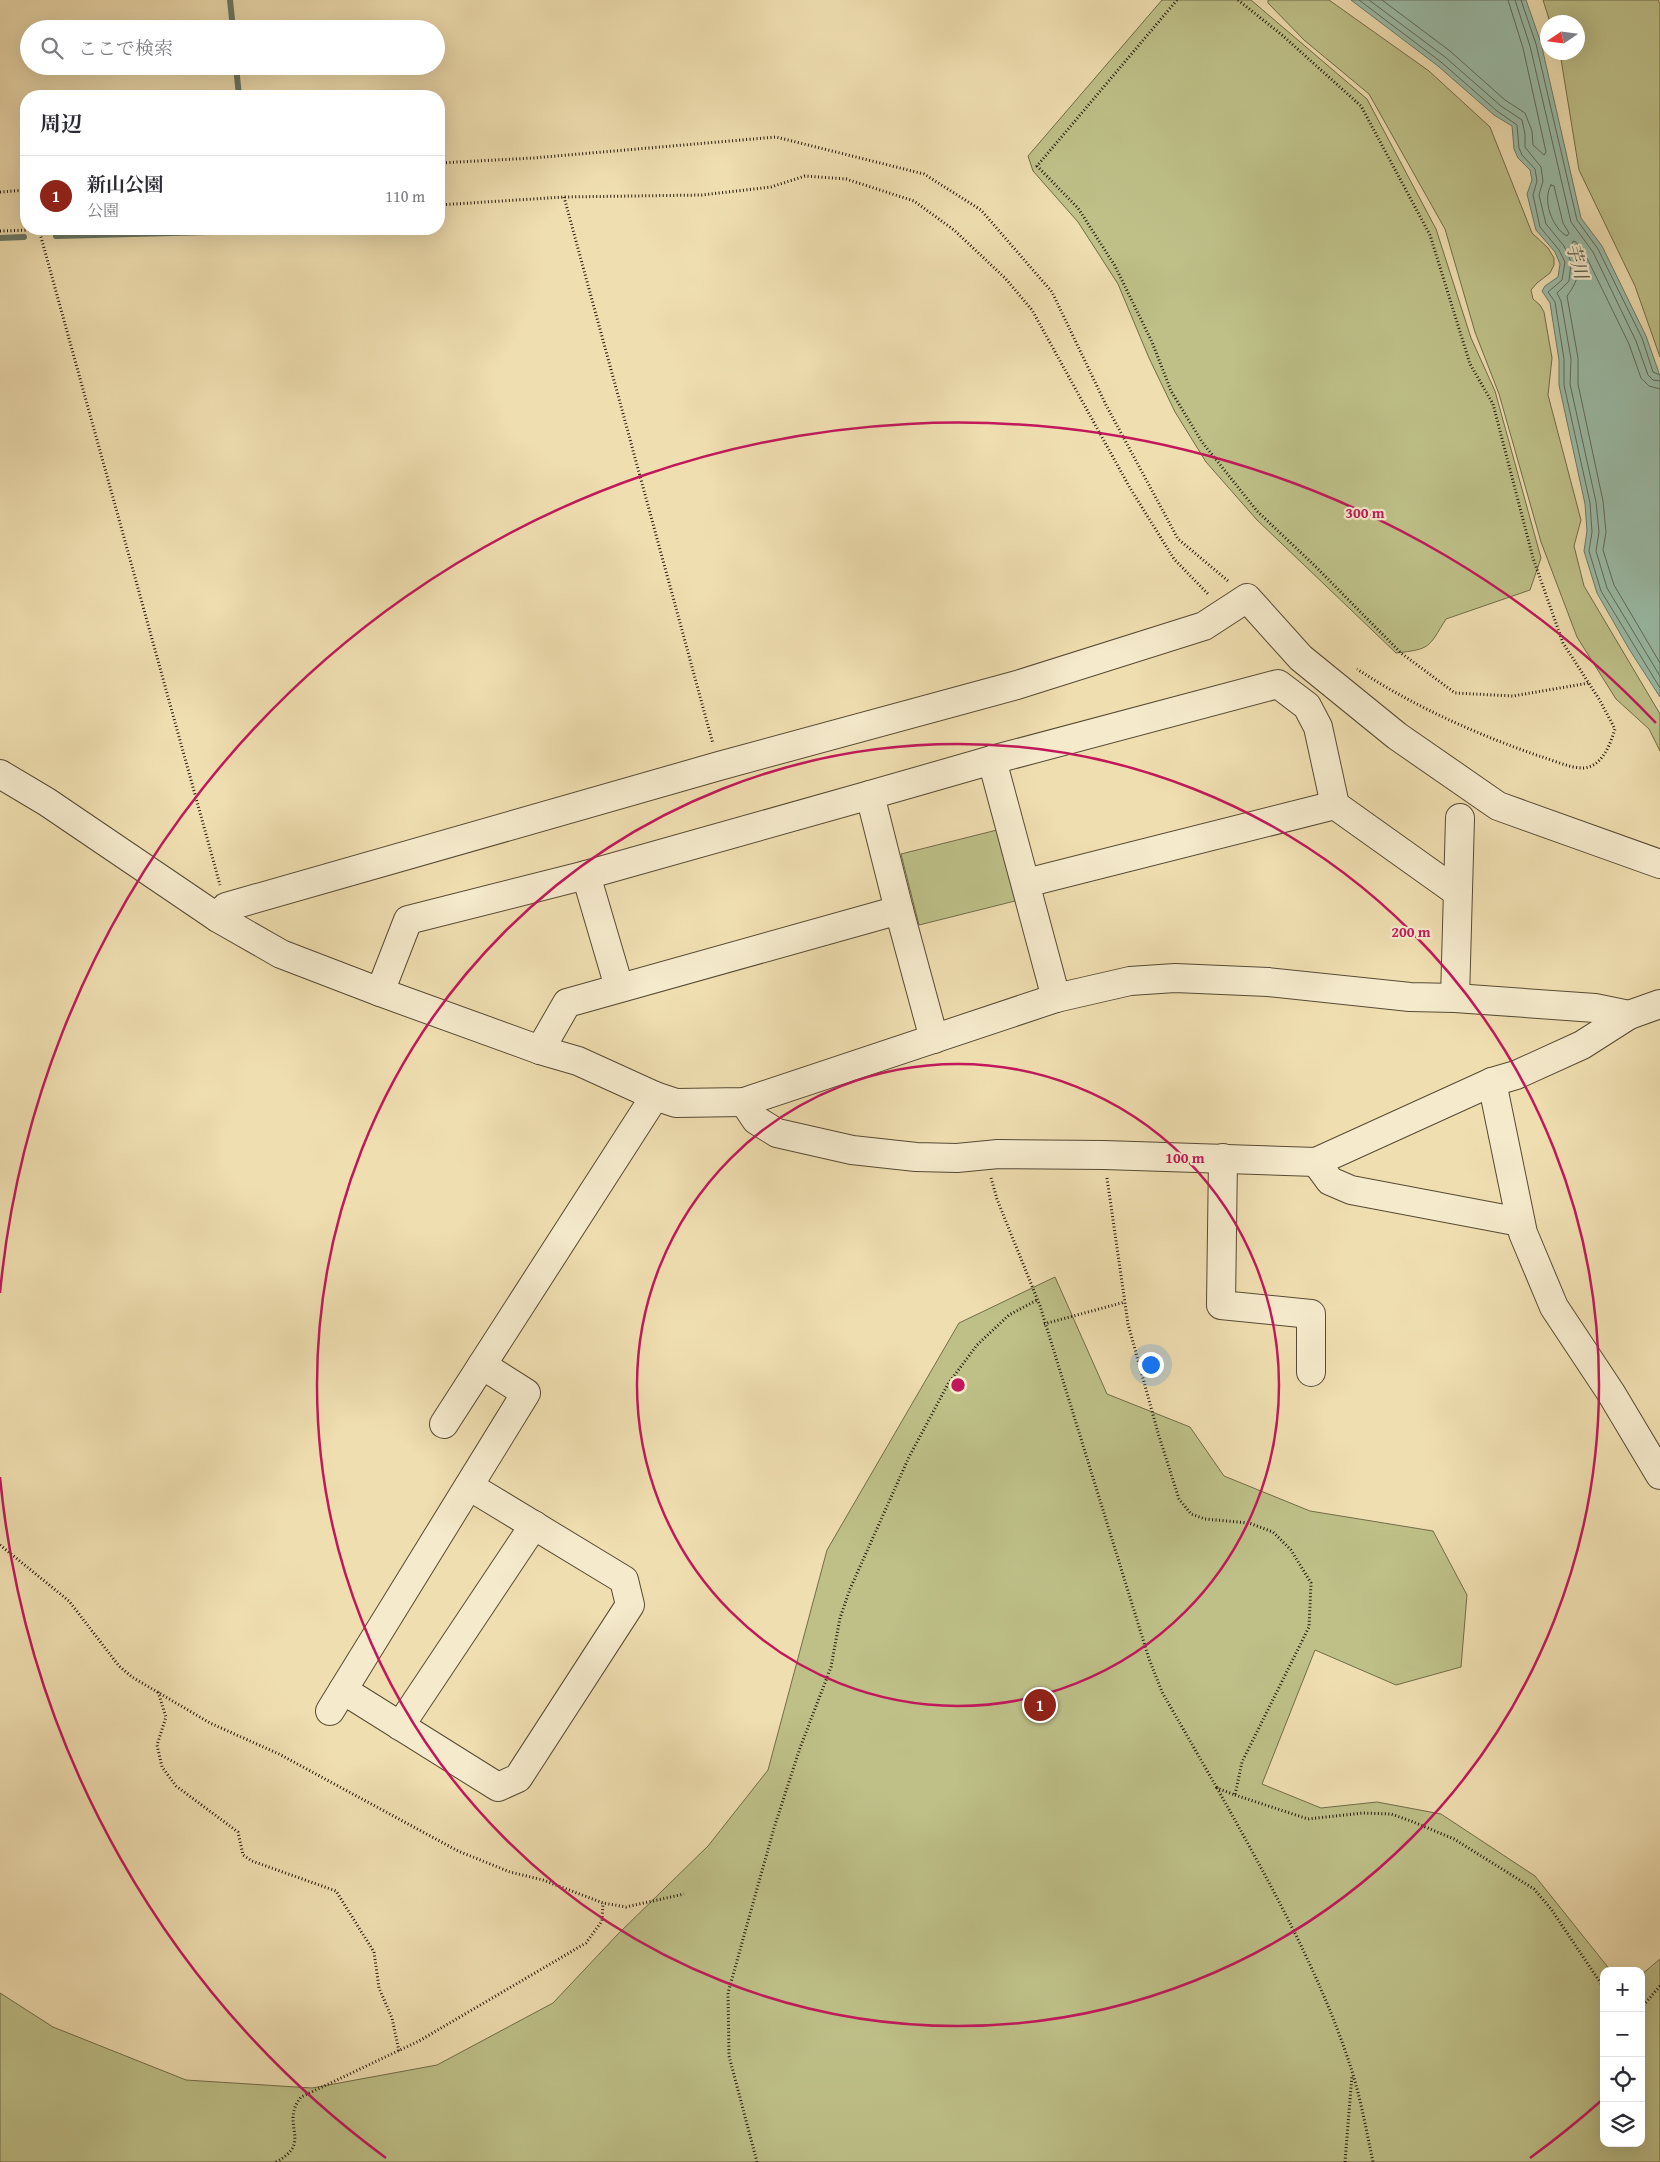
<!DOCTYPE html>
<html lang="ja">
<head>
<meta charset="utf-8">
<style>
  body { margin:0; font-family:"Gentium Book Plus","Noto Serif JP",serif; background:#f2f2f3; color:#2b2b33 }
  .controls { position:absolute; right:15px; bottom:15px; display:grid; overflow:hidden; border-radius:10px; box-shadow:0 5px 20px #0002 }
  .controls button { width:45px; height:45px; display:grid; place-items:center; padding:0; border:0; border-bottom:1px solid #e1e1e2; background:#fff; color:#2b2b33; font:25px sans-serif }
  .compass { position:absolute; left:1540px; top:15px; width:45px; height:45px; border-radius:50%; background:#fff; box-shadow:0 5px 20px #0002; rotate:257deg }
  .you { position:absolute; left:1150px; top:1364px; width:18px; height:18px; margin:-12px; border:4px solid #fff; border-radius:50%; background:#1a73e8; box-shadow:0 0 0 8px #1a73e833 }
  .badge { display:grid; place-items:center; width:32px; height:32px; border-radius:50%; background:#8f2418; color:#fff; font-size:16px; font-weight:700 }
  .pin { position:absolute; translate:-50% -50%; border:2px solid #fff; box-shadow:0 1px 5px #0006 }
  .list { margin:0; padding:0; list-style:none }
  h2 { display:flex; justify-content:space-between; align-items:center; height:65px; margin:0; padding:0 20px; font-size:21px }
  h2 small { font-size:16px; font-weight:400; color:#7c7c81 }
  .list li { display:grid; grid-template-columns:32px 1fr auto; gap:15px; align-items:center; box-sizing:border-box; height:80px; padding:0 20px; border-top:1px solid #e1e1e2 }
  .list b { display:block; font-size:19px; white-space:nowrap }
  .list p { margin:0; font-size:16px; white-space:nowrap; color:#7c7c81 }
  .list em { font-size:16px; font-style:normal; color:#7c7c81 }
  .icon { flex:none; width:28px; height:28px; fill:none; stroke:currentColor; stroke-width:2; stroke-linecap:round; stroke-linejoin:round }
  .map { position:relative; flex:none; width:1660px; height:2162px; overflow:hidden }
  .search { position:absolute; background:#fff; box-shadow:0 5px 20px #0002; left:20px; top:20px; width:425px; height:55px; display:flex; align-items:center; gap:12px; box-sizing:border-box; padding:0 18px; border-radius:28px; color:#7c7c81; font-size:19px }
  .panel { position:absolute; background:#fff; box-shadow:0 5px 20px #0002; left:20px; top:90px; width:425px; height:145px; border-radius:20px }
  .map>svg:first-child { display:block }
  .green { fill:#bec088; stroke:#716c48 }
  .water { fill:#9abca8; stroke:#6b7a68 }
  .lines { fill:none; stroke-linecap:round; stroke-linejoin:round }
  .shore { stroke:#5f6a58; stroke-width:1 }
  .stream { stroke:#6b7a68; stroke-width:6 }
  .minor-casing { stroke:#574a33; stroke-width:30 }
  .path { stroke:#241809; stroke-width:3; stroke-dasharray:1 2.5; stroke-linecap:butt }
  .minor { stroke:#f5eacc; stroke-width:28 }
  .ring { fill:none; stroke:#c2185b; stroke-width:2.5 }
  .labels { text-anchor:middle; stroke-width:4.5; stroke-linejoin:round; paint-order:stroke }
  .water-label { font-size:18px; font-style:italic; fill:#4d5141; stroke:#f5eacc }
  .centre { fill:#c2185b; stroke:#f5eacc; stroke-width:2.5 }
  .ring-label { font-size:15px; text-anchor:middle; font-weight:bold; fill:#c2185b; stroke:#f5eacc; stroke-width:4.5; stroke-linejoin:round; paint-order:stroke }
</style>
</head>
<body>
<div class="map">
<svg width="1660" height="2162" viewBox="0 0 1660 2162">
  <rect width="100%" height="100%" fill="#efdeb0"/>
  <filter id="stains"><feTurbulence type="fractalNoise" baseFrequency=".004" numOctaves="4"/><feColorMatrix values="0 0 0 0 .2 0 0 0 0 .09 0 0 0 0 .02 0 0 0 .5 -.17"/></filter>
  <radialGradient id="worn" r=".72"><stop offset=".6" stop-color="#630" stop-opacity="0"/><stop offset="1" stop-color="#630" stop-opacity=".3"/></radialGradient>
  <!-- green -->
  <g class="green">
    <path d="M1162 0H1251L1367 99 1436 229 1471 338 1495 391 1541 558 1530 590 1446 619C1428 648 1431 649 1396 653L1257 520 1206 462 1175 412 1149 358 1118 284 1078 222 1033 171 1028 156Z"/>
    <polygon points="1268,0 1329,0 1429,71 1490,127 1532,233 1548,248 1554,258 1554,265 1550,273 1537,283 1531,290 1533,299 1540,305 1544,312 1552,358 1548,395 1581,520 1574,546 1584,586 1660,714 1660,751 1649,729 1616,699 1577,637 1541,542 1499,394 1475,332 1445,229 1369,94 1304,40 1268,3"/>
    <polygon points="1543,0 1658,0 1660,4 1660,357 1635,286 1579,170 1560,53 1578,52 1578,22 1550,22"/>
    <polygon points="1001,829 1019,900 919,925 901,854"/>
    <polygon points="1055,1277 1107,1394 1190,1427 1224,1476 1310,1511 1433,1531 1467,1595 1461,1667 1396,1685 1315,1650 1262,1784 1321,1808 1377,1802 1441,1814 1535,1876 1611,1971 1604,1971 1604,2143 1641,2143 1641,1975 1660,1959 1660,2162 0,2162 0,1993 53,2027 186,2080 312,2088 437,2065 553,2003 618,1934 708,1846 768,1770 827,1550 959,1323"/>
  </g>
  <!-- water -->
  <polygon class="water" points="1351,0 1526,0 1541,43 1581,218 1602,246 1646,336 1660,376 1660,697 1629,649 1597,593 1584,551 1587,531 1585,504 1559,385 1559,360 1550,303 1542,291 1545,286 1558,277 1560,264 1555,252 1536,230 1527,194 1532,180 1530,170 1518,158 1514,149 1512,126 1494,115 1438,66"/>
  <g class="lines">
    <!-- shore -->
    <g class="shore">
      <polyline points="1359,0 1441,62 1497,111 1517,125 1519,148 1522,155 1535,169 1537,181 1533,195 1540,227 1559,250 1565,262 1562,280 1548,292 1555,302 1564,359 1564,385 1590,503 1592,532 1589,551 1601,591 1660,688"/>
      <polyline points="1369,0 1445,57 1501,106 1522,120 1525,134 1525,147 1541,167 1543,181 1539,195 1546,224 1564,246 1571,262 1569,281 1557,293 1561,301 1571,359 1570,384 1596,502 1599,532 1596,551 1607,588 1660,676"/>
      <polyline points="1382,0 1450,51 1505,100 1525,113 1532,131 1533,145 1544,155 1546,152 1523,48 1508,0"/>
      <polyline points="1515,0 1530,46 1571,222 1593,252 1636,341 1648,375 1653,380 1660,381"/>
      <polyline points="1521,0 1536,44 1577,220 1598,249 1642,338 1653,372 1660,375"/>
      <path d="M1551 185 1554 186 1563 223 1569 233 1567 236C1552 228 1542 200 1551 185Z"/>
      <path d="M1660 389 1649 386 1641 378 1629 344 1586 256 1576 242 1573 241 1572 244C1581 266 1581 277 1567 296L1578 358V384L1603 501 1606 532 1603 550 1614 585 1660 663"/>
    </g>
    <!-- stream -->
    <g class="stream">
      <polyline points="230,0 233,29"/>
      <polyline points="236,66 239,96"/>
      <polyline points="56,236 250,231"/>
      <polyline points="0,238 24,237"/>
    </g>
    <defs>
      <g id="minor">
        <polyline points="992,760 1056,998"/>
        <polyline points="0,774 47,802 218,918 281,954 380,992 540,1050 578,1061 655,1096 676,1103 744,1102 1056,998 1130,981 1175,978 1268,982 1410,997 1455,998 1595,1008 1629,1015"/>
        <polyline points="586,875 619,987"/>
        <polyline points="1026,883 1335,805"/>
        <polyline points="218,918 226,907 719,766 1017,685 1204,626 1247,598 1301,658 1397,736 1498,806 1660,864"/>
        <polyline points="380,992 408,920 586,875 870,795"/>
        <polyline points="1455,998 1460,818"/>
        <polyline points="934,1039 899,910 870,795 992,760 1278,684 1307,706 1318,727 1335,805 1457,892"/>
        <polyline points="540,1050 567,1003 899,910"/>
        <polyline points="1492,1082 1523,1233 1554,1307 1611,1393 1660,1475"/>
        <polyline points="744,1102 756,1120 777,1133 852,1150 916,1157 957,1158 998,1154 1104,1155 1316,1162 1492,1082 1516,1075 1582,1045 1629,1015 1660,1004"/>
        <polyline points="1223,1158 1221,1305 1311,1314 1311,1372"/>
        <polyline points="1316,1162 1330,1181 1351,1190 1520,1222"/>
        <polyline points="444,1424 655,1096"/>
        <polyline points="343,1690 498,1787 518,1778 630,1605 624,1580 469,1486"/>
        <polyline points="330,1711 526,1393 482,1365"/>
        <polyline points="400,1726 534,1525"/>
      </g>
    </defs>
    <!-- minor casing -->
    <use href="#minor" class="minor-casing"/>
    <!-- path -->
    <g class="path">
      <polyline points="1177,0 1037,166 1078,208 1115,266 1152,342 1171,391 1202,442 1257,511 1314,565 1401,653 1455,693 1513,696 1589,683"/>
      <path d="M1238 0 1282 35 1361 106 1430 235 1470 364 1493 404 1533 558 1563 643 1599 699 1615 729C1610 745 1602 767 1583 768 1569 768 1553 760 1539 756 1476 734 1413 706 1357 669"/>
      <polyline points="439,163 533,158 776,137 924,174 981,210 1052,292 1106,405 1178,539 1228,581"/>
      <polyline points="0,192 26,190"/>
      <polyline points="564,197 713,744"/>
      <polyline points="439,205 564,197 702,195 771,187 805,176 846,179 914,201 954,230 1005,278 1032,310 1130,488 1174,559 1209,595"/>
      <polyline points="39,230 220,885"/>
      <polyline points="0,231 64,229"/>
      <polyline points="991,1178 997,1199 1040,1306 1149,1659 1162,1692 1217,1788"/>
      <path d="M1107 1178 1128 1324 1158 1433 1179 1499 1191 1514 1205 1519 1249 1523 1273 1532 1291 1550 1311 1583 1309 1627 1242 1762 1235 1795 1217 1788C1266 1876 1317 1966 1349 2062 1360 2094 1366 2129 1373 2162"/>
      <polyline points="1044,1324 1125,1302"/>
      <polyline points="0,1545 69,1601 119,1666 132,1677 210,1723 279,1754 458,1851 510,1872 543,1880 603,1903 626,1907 684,1894"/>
      <polyline points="158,1692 166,1717 157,1745 162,1767 176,1786 238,1832 243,1855 252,1861 336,1891 374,1952 379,1988 392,2018 399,2051"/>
      <polyline points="1235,1795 1308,1819 1363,1813 1391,1814 1411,1821 1454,1839 1534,1889 1551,1909 1604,1988"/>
      <polyline points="1641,2008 1660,1986"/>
      <path d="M276 2162C314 2142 279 2125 301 2097L419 2041 586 1943 602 1921 603 1903"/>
      <polyline points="757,2162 729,2056 728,1993 774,1828 800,1748 831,1667 840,1618 850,1589 909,1457 948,1384 977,1345 1009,1315 1037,1300"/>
      <polyline points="1345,2162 1352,2075"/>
    </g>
    <!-- minor -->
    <use href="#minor" class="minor"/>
  </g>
  <!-- distance rings -->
  <g class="ring">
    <circle cx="958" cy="1385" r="321"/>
    <circle cx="958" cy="1385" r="641"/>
    <path d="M1602 2100A962 962 0 0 1 1530 2158M386 2158A962 962 0 0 1 0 1477M0 1293A962 962 0 0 1 1656 723"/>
  </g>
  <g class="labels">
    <!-- water labels -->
    <g class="water-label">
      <text transform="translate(1577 261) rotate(75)" y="6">芋川</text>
    </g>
  </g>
  <circle cx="958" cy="1385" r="8" class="centre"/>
  <g class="ring-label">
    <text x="1365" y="518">300 m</text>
    <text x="1411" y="937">200 m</text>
    <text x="1185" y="1163">100 m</text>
  </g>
  <rect width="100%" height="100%" filter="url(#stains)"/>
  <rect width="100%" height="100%" fill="url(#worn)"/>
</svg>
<div class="controls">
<button>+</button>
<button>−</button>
<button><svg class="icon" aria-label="locate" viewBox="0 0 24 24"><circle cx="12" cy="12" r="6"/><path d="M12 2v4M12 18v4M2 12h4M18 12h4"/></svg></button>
<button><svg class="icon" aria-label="layers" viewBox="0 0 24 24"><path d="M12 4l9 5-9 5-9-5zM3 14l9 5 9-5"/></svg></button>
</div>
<svg class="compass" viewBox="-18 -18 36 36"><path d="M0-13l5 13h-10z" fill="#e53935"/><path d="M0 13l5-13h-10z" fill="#7c7c81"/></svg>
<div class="you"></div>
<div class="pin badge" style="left:1040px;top:1705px">1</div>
<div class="search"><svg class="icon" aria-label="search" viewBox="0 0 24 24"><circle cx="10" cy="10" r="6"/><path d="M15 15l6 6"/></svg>ここで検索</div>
<section class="panel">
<h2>周辺<small></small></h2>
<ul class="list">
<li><span class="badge">1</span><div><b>新山公園</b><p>公園</p></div><em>110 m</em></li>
</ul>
</section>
</div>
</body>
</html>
